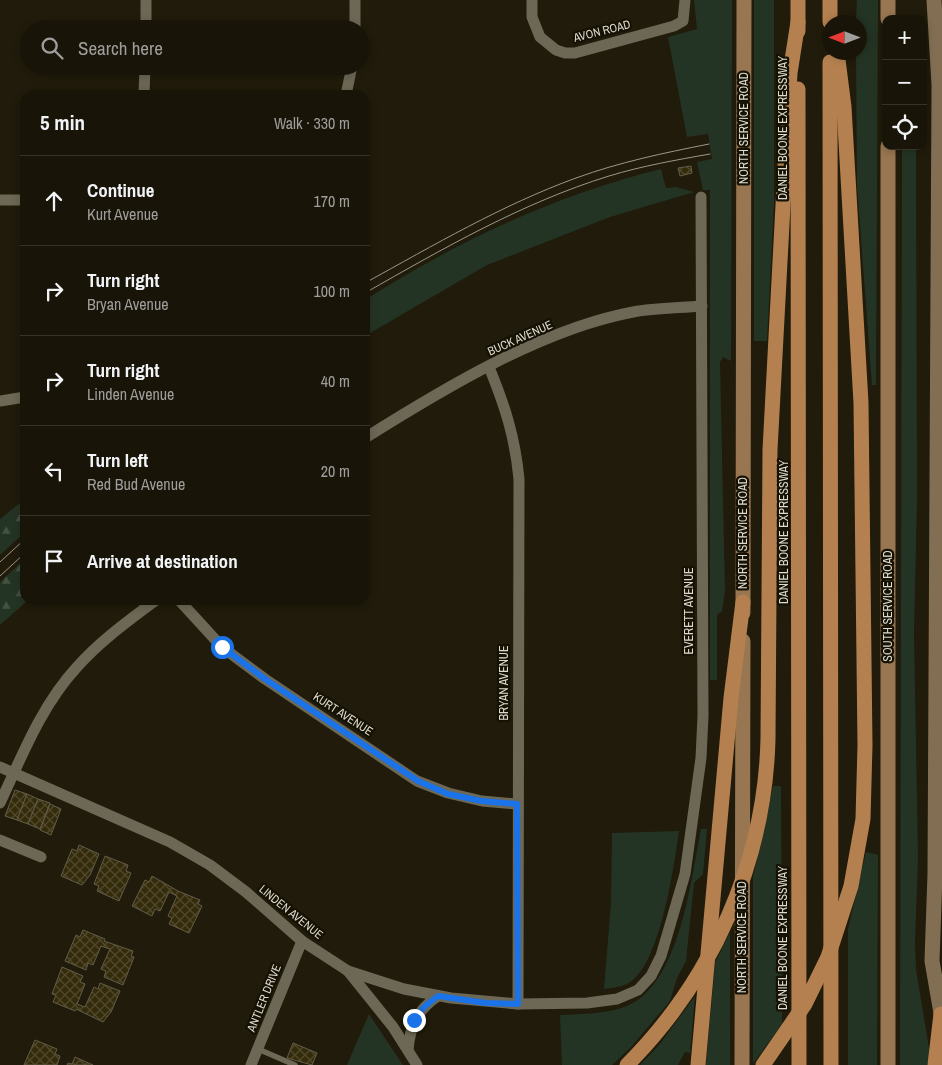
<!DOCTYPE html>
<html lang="en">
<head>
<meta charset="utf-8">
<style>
  body { margin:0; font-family:"Archivo Narrow",sans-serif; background:#211d12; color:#f1f3f6 }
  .controls { position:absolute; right:15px; top:15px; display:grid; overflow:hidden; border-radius:10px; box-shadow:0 2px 8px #0003 }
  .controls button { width:45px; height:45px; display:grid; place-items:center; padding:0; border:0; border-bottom:1px solid #363329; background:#181408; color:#f1f3f6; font:25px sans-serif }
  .compass { position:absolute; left:822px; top:15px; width:45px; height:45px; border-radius:50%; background:#181408; box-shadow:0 2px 8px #0003; rotate:270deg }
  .stop { position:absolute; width:15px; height:15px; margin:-11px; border:4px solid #1a73e8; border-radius:50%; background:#fff }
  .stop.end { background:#1a73e8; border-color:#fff; box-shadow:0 1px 5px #0008 }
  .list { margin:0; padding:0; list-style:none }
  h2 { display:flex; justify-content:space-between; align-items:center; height:65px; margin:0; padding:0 20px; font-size:21px }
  h2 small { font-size:16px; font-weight:400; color:#9f9e9c }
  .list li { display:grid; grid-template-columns:32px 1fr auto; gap:15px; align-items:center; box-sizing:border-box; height:90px; padding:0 20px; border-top:1px solid #363329 }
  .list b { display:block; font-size:19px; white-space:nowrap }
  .list p { margin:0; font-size:16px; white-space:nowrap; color:#9f9e9c }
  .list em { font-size:16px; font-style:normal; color:#9f9e9c }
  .icon { flex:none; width:28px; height:28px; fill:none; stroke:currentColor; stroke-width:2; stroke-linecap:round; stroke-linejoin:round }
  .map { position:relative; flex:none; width:942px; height:1065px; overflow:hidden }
  .search { position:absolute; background:#181408; box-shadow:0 2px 8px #0003; left:20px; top:20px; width:350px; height:55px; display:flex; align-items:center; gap:12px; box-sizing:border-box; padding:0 18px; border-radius:28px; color:#9f9e9c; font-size:19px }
  .panel { position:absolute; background:#181408; box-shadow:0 2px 8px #0003; left:20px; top:90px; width:350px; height:515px; border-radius:15px }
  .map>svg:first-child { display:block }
  .grass { fill:#243424 }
  .forest { fill:url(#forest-firs) }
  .building { fill:url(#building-cross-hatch); stroke:#625c49 }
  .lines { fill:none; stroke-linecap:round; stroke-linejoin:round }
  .lane { stroke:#6d6855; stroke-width:5.5 }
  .street { stroke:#6d6855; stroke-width:11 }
  .secondary { stroke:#826f53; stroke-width:15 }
  .primary { stroke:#987651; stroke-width:15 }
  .highway { stroke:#b4804f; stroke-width:15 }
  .tram { stroke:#9b978a; stroke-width:1 }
  .route { stroke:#1a73e8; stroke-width:6 }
  .labels { text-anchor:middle; stroke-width:4.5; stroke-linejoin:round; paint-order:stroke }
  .street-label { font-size:12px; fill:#dedad0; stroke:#161203 }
</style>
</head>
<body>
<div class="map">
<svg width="942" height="1065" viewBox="0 0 942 1065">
  <defs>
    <pattern id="forest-firs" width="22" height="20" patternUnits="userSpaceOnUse" patternTransform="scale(1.25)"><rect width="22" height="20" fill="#243424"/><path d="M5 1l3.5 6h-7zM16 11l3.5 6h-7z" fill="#435143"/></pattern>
    <pattern id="building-cross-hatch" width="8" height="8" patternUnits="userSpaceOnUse" patternTransform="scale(1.25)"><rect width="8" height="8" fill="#342b0a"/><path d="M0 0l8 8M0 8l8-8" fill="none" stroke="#51492d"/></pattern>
  </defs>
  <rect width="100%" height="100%" fill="#201b0a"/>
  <!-- grass -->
  <g class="grass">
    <polygon points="694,0 732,0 731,361 723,357 720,362 725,591 722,611 717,615 717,680 710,680 710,190 703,190 697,162 712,159 708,134 687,137 668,37 697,29"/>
    <polygon points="754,0 774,0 774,203 767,341 754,341"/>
    <polygon points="857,0 878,0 876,385 872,385 857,185 856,53 860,52 860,22 856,22"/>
    <polygon points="902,146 916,146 917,499 914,634 918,858 915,942 916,970 930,1054 927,1065 900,1065"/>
    <path d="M661 169 666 188 676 187 694 192 610 217 487 265 365 336V300C456 242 555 195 661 169Z"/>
    <polygon points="773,786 781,786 782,1024 753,1064 753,876 765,828"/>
    <path d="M701 829H707L703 874 694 883 686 961 677 978 670 1001 631 1047 612 1065H562L560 1015C583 1014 606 1014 627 1006 680 984 691 879 701 829Z"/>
    <path d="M679 831C674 866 660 968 627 984 620 987 611 988 604 989L611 903 612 833Z"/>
    <polygon points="866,852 878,855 877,1065 848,1065 848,929"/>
    <polygon points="730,932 730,1065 706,1065 715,963"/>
    <polygon points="695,996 690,1053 685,1052 678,1065 640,1065 660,1044"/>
    <polygon points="369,1014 403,1065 347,1065"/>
  </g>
  <!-- forest -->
  <g class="forest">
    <polygon points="25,499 25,532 0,555 0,519"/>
    <polygon points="25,559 25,600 28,600 0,625 0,582"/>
  </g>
  <!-- building -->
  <g class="building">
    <polygon points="691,166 692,173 680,176 678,168"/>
    <polygon points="15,790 27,794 17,820 5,816"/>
    <polygon points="27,794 38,799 28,824 17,820"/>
    <polygon points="38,799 50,803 40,829 28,824"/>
    <polygon points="50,804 61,809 51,835 40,830"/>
    <polygon points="79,845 99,854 90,875 82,885 61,876 72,849 77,851"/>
    <polygon points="105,856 128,865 126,871 131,873 119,901 97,891 99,886 94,884"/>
    <polygon points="152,876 178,891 200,900 198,904 202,906 189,933 169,924 172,918 168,916 177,896 169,892 160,911 155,909 152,916 132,906 145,880 149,882"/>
    <polygon points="83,930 105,939 104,941 133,951 131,956 134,957 123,985 104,977 106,971 101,969 110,949 101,946 93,965 88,963 86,970 65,961 76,935 80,937"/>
    <polygon points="62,967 83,976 80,982 85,984 77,1004 85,1007 94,987 98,989 100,983 120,991 111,1012 103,1022 76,1009 75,1011 53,1002 56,995 52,994"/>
    <polygon points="35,1040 57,1049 55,1054 60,1056 57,1065 24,1065"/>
    <polygon points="293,1043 317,1053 312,1065 287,1058"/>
    <polygon points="75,1057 93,1065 67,1065 68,1063 72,1064"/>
  </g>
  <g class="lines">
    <!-- lane -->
    <polyline class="lane" points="258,1049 295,1065"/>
    <!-- street -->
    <g class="street">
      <polyline points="355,0 355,29"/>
      <polyline points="532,0 532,17 540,37 556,50 565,53 575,53 674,26 683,21 685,0"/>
      <polyline points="146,29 146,0"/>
      <polyline points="144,95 145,66"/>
      <polyline points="346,95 352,66"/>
      <polyline points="0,200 25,200"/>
      <path d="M489 367C505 406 515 437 519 479L518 1004"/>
      <polyline points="0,401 25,397"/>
      <path d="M365 438C443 389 542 329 633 312 655 308 679 308 702 306"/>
      <polyline points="179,600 222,647 265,679 417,781 448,793 482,801 517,804"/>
      <polyline points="0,767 170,842 210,865 246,892 302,941 348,971 404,989 451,998 518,1004 587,1003 617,999 638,990 651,976 661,956 685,874 701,758 703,716 701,197"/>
      <path d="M0 803C22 756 41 706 77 667 100 641 128 621 156 600"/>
      <polyline points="0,840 41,857"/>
      <polyline points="348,971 393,1027 417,1065"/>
      <path d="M408 1050C410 1026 417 1010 438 996"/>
      <polyline points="251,1065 302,941"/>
    </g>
    <!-- secondary -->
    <polyline class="secondary" points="934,0 939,85 935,874 932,961 942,1019"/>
    <!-- primary -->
    <g class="primary">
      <polyline points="888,19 888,0"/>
      <polyline points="743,613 744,0"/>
      <polyline points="742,1065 743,641"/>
      <polyline points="888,1065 888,146"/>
    </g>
    <!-- highway -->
    <g class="highway">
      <polyline points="830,22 830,0"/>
      <polyline points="798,31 798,0"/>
      <polyline points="830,62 831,1065"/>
      <polyline points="798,89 799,1065"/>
      <path d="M627 1065C713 979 765 861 768 739L770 450 787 130 790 73 798 22"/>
      <polyline points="698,1065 731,698 743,602"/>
      <polyline points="763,1065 805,1004 828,957 851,886 863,819 865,745 861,403 844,107 837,52"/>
      <polyline points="935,1065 941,1014"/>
    </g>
    <!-- tram -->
    <g class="tram">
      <path d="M365 283C434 245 502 205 576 178 620 162 664 153 709 144"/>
      <path d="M365 293C444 248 522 203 609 176 642 166 676 160 710 154"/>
      <polyline points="0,562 25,539"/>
      <polyline points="0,576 25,553"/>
    </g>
  </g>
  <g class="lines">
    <!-- route -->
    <polyline class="route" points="222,647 265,679 418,781 448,794 482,801 517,804 518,1004 486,1003 438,996 424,1007 414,1020"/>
  </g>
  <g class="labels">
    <!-- street labels -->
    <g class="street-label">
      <text transform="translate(602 31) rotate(-14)" y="4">AVON ROAD</text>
      <text transform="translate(744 128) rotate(-90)" y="4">NORTH SERVICE ROAD</text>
      <text transform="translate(783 128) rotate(-90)" y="4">DANIEL BOONE EXPRESSWAY</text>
      <text transform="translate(520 338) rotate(-24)" y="4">BUCK AVENUE</text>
      <text transform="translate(784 532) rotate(-90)" y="4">DANIEL BOONE EXPRESSWAY</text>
      <text transform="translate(743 533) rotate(-90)" y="4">NORTH SERVICE ROAD</text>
      <text transform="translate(888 606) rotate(-90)" y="4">SOUTH SERVICE ROAD</text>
      <text transform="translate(689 611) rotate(-90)" y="4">EVERETT AVENUE</text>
      <text transform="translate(504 683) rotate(-90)" y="4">BRYAN AVENUE</text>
      <text transform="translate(343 714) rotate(33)" y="4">KURT AVENUE</text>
      <text transform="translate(291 912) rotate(39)" y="4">LINDEN AVENUE</text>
      <text transform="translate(742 937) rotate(-90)" y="4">NORTH SERVICE ROAD</text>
      <text transform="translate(783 938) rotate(-90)" y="4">DANIEL BOONE EXPRESSWAY</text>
      <text transform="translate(264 998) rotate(-68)" y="4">ANTLER DRIVE</text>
    </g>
  </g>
</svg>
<div class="controls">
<button>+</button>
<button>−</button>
<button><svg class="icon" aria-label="locate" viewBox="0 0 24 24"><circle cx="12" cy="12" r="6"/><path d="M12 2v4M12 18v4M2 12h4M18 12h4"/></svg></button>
</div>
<svg class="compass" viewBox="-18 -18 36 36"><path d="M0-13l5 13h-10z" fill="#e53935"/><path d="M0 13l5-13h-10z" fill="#9f9e9c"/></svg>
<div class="stop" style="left:222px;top:647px"></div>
<div class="stop end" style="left:414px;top:1020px"></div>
<div class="search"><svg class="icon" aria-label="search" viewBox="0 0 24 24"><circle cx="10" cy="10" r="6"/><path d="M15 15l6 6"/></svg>Search here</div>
<section class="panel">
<h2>5 min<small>Walk · 330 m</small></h2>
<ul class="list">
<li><svg class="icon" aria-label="ahead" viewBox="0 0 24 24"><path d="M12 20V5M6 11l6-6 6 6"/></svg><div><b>Continue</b><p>Kurt Avenue</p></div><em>170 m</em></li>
<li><svg class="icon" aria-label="right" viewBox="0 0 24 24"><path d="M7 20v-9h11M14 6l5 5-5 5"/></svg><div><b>Turn right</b><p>Bryan Avenue</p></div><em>100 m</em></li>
<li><svg class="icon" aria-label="right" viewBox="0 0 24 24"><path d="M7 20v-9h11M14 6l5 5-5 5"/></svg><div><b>Turn right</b><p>Linden Avenue</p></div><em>40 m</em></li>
<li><svg class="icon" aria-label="left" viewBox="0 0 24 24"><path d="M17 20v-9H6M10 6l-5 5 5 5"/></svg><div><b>Turn left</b><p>Red Bud Avenue</p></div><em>20 m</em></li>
<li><svg class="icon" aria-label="arrive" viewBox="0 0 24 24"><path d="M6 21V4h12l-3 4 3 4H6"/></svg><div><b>Arrive at destination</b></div></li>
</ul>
</section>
</div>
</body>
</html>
